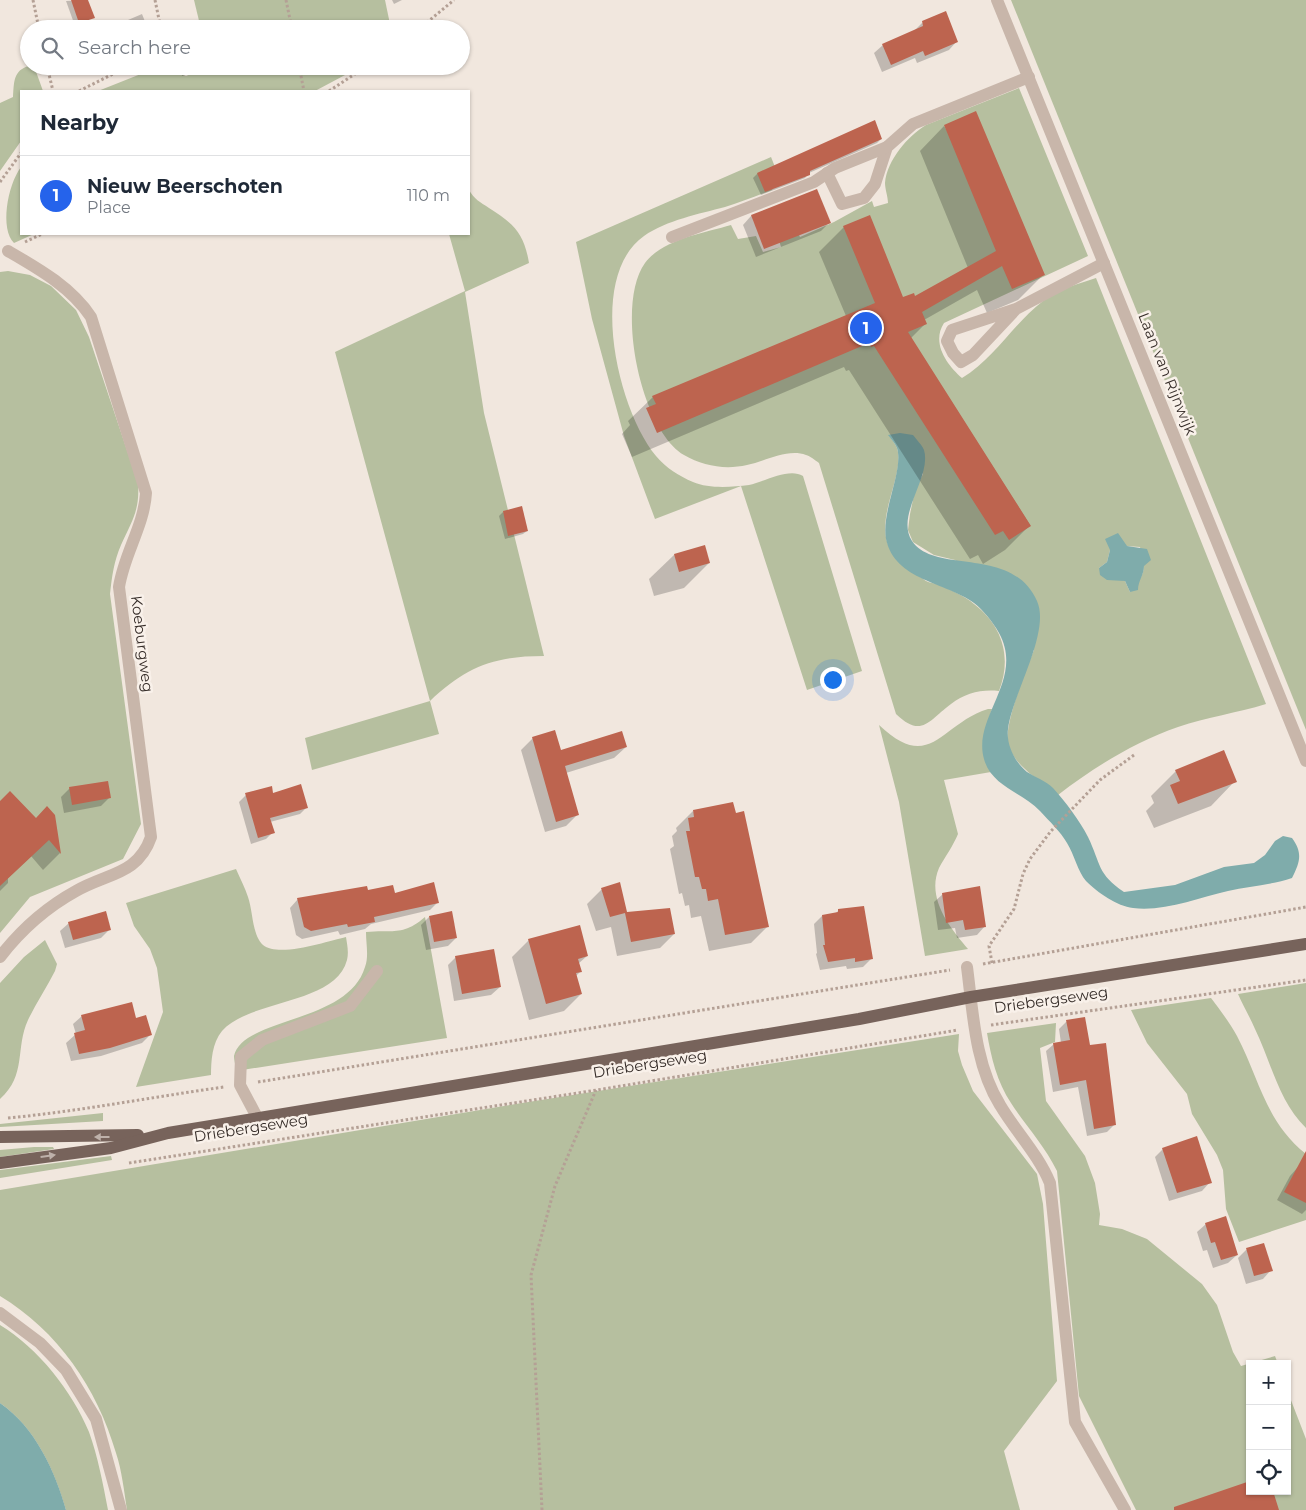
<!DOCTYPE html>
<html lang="en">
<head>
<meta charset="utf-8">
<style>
  body { margin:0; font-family:Montserrat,sans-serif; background:#f2f2f3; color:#1f2937 }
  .controls { position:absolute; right:15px; bottom:15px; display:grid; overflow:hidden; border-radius:0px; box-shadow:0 1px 4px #0004 }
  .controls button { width:45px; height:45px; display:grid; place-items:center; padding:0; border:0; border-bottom:1px solid #e0e1e3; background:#fff; color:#1f2937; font:25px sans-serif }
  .you { position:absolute; left:832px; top:679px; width:18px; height:18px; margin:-12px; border:4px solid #fff; border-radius:50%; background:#1a73e8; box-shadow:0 0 0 8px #1a73e833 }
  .badge { display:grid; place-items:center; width:32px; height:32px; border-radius:50%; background:#2563eb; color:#fff; font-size:16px; font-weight:700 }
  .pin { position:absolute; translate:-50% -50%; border:2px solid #fff; box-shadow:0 1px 5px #0006 }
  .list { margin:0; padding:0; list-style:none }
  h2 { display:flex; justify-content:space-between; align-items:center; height:65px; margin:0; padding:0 20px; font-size:21px }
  h2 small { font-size:16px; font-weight:400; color:#747a83 }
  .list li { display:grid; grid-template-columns:32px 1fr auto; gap:15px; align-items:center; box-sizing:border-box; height:80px; padding:0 20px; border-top:1px solid #e0e1e3 }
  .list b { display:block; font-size:19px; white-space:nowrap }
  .list p { margin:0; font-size:16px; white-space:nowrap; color:#747a83 }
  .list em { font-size:16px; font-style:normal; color:#747a83 }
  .icon { flex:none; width:28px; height:28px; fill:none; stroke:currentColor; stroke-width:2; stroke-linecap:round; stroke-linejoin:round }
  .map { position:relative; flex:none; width:1306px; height:1510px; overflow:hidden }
  .search { position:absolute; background:#fff; box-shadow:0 1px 4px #0004; left:20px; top:20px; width:450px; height:55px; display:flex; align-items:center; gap:12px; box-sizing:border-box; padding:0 18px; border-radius:28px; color:#747a83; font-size:19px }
  .panel { position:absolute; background:#fff; box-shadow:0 1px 4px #0004; left:20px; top:90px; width:450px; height:145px; border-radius:0px }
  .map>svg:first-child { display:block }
  .green { fill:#b6bf9f; fill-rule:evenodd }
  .water { fill:#7facab }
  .shadow { fill:#0003 }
  .building { fill:#bd644f }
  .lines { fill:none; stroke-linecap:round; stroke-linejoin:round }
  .path { stroke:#b4a095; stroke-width:3; stroke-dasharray:2.5 2.5; stroke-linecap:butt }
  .lane { stroke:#c8b6aa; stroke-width:12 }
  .street { stroke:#c8b6aa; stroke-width:12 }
  .primary { stroke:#77635b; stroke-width:12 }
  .oneway { fill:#beb1aa }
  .labels { text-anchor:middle; stroke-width:5; stroke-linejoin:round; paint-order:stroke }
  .street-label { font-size:15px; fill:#362d29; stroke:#f9f1ea }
</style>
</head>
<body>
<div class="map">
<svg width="1306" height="1510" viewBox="0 0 1306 1510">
  <rect width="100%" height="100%" fill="#f1e7de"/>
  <!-- green -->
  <g class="green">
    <polygon points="194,0 385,0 391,29 201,29"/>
    <polygon points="1011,0 1306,0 1306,730"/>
    <path d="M29 66H34L43 91H21V141L0 171V103L13 97C14 83 13 70 29 66Z"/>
    <polygon points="161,66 180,66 183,75 186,76 211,66 362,66 315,91 98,91"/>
    <path d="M1019 88 1088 256 944 323C931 343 947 365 962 378 994 359 1013 324 1043 301 1058 289 1078 284 1096 278L1266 704C1237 713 1207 717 1178 727 1135 742 1094 767 1058 795 1049 783 1035 780 1025 769 1018 763 1010 753 1008 743 1004 724 1026 669 1034 650L955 560 934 555 913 542 908 530 910 514 915 490 923 474 889 435C891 439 895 443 897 448 906 477 869 524 894 555 901 564 917 575 926 581 930 583 934 583 937 584 949 589 965 596 974 604 1003 626 1012 658 999 691 982 689 965 693 951 704 929 720 922 739 896 714L819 463C815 460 810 456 806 455 787 448 764 462 747 465 725 470 703 466 684 455 640 429 615 304 645 263 663 239 704 233 731 225L738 239 756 236 763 252 781 247 775 227 791 220 800 237 834 222 872 201 874 207 888 203C888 197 885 189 885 183 887 160 908 136 926 125ZM1127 546 1140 547C1146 570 1146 573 1130 592L1125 581 1099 568 1107 562 1110 550Z"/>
    <path d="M771 157 779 177 772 190C756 196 741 202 725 207 699 214 667 220 644 236 586 277 618 410 656 456 666 468 679 476 693 482 709 489 732 487 749 485 764 482 789 467 803 476L862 671 807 690 741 486 655 519 624 436 592 319 576 242Z"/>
    <path d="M21 167V234H34L14 243C0 229 7 186 21 167Z"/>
    <path d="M469 190C474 199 480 202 489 208 514 224 524 233 529 263L465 292 484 413 544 656C494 656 466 667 430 701L439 734 312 770 305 738 430 701 335 352 465 291 449 234H469Z"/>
    <path d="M8 271 30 275 51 286 76 310 89 337 138 483C140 510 132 521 121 545 114 561 112 576 110 594L141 824 123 859 30 897 0 933V272Z"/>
    <path d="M988 709H992C985 730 980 753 991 772L944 780 958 834C953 846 945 857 939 868 926 898 950 928 968 949L925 956 899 802 879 725C931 774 940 724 988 709Z"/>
    <path d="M236 869C240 878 245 888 248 897 253 911 252 935 263 945 279 958 328 941 346 937 347 944 349 952 347 960 335 1005 250 999 222 1031 212 1043 211 1061 211 1075L136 1087 163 1012 157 968 150 949 134 926 126 903Z"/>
    <path d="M425 917 447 1038 236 1071C236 1067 234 1060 234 1056 242 1017 348 1024 365 967 369 956 366 944 366 932 392 929 402 937 425 917Z"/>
    <path d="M45 940 57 964 55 971C47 987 36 1003 28 1020 15 1048 27 1075 0 1099V983L24 957Z"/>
    <path d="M1306 983V1128C1279 1102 1271 1062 1255 1029 1250 1017 1243 1006 1238 994Z"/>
    <path d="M1211 998C1220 1010 1230 1023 1237 1036 1260 1080 1265 1121 1306 1154V1220L1239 1242 1226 1209 1223 1170 1217 1155 1192 1114 1187 1094 1147 1043 1131 1010Z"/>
    <path d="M1056 1023 1055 1042 1040 1048 1046 1101 1085 1156 1095 1183 1100 1214 1099 1225 1122 1229 1147 1239 1202 1284 1217 1305 1233 1352 1241 1366 1275 1356 1278 1364H1250V1491H1287V1390L1306 1439V1510H1136L1079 1396 1057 1171C1045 1146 1026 1126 1011 1103 997 1082 991 1057 987 1033Z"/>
    <path d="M959 1034 958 1051 962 1065 973 1091 1037 1174 1043 1204 1057 1381 1004 1451 1020 1510H127C124 1491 122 1471 116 1453 97 1388 58 1331 0 1296V1190L522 1103Z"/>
    <polygon points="103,1113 103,1121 0,1127 0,1124"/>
    <polygon points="34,1147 53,1147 54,1149 0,1157 0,1150"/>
    <polygon points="111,1156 112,1160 0,1178 0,1170"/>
    <path d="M0 1325C38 1348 72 1391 89 1432 98 1457 103 1484 108 1510H66C55 1471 35 1427 0 1403Z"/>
  </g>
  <!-- water -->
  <g class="water">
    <path d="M900 433 913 435C916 439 922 445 924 450 932 477 895 515 912 541 935 575 1012 545 1037 601 1051 632 1012 695 1008 729 1006 745 1015 762 1027 772 1035 777 1046 781 1053 788 1065 801 1080 821 1088 837 1101 864 1097 874 1124 892L1175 885 1224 867 1254 863 1265 855 1275 841 1283 836 1292 838C1303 853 1300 862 1292 878 1271 885 1249 886 1228 891 1198 898 1163 912 1133 908 1117 906 1098 893 1086 881 1078 872 1074 854 1067 843 1061 832 1049 821 1040 811 1023 793 991 786 984 759 972 717 1025 680 999 633 993 622 983 610 974 603 946 582 895 581 886 539 881 511 904 470 897 448 895 443 891 439 888 435Z"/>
    <path d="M1118 533 1127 546 1147 549 1151 560 1144 566C1144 575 1138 581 1138 590L1130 592 1125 581 1107 580 1100 575 1099 568 1107 562 1110 550 1105 539Z"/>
    <path d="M0 1403C35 1427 55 1471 66 1510H0Z"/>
  </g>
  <!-- shadow -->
  <g class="shadow">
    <polygon points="87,0 93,17 75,26 66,1"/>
    <polygon points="392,0 402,0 394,4"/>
    <polygon points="142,14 148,29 107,29"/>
    <polygon points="922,23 957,41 949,50 917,63 915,58 882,72 874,53 883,45 914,31"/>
    <polygon points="180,66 200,66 201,68 197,72 182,76"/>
    <polygon points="874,122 881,139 877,143 809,173 805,178 761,195 753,178 757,174"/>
    <polygon points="944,126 1043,275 1018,300 987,313 977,290 924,320 925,324 911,338 1030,525 1005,550 983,564 978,555 970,559 849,370 846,371 844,367 632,457 622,434 630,425 628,421 653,397 846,316 819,252 844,227 903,299 915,298 968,268 920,151"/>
    <polygon points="817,191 829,223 821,231 756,257 743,225 751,216"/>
    <polygon points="503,512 527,531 523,534 505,539 499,516"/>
    <polygon points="674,555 709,563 684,588 654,596 649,579"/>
    <polygon points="533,738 560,751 626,747 614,758 566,773 578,814 566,826 545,832 521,750"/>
    <polygon points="1176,771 1235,781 1211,806 1154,828 1146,811 1154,803 1151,796"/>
    <polygon points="70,788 109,798 101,806 64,813 61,797"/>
    <polygon points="273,794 307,807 300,814 270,822 273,832 266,839 251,844 239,802 246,795"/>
    <polygon points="0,803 35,819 54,815 60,853 43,870 31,856 8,878 8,883 0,891"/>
    <polygon points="693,811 768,926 751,943 709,951 701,916 691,918 689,905 685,906 682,893 679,894 670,849 674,846 672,836 677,831 676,828"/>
    <polygon points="619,884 626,913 674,934 660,948 617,956 611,927 596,931 587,904 601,890"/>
    <polygon points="943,894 985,926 977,935 957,938 955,928 938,930 934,902"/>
    <polygon points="394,895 438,902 430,910 371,924 365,929 340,935 338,931 302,939 296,935 290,908 298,899"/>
    <polygon points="838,911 871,959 863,967 847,969 846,966 820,970 816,954 817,953 814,924 822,916 835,914"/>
    <polygon points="429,917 456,938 448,946 426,950 421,925"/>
    <polygon points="69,923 110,929 101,938 65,948 60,931"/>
    <polygon points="529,940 587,956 578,964 580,972 576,976 581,994 564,1011 529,1020 512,957"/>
    <polygon points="456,957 500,987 491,995 454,1001 448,965"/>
    <polygon points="82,1016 135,1019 150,1035 142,1043 101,1056 71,1061 66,1043 76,1034 73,1024"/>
    <polygon points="1084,1019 1089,1047 1115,1124 1107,1132 1087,1136 1078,1087 1053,1092 1046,1051 1054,1044 1061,1043 1059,1029 1066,1022"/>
    <polygon points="1163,1149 1210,1182 1202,1191 1169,1201 1155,1157"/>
    <polygon points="1298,1167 1306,1172 1306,1210 1302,1214 1277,1200 1290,1176"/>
    <polygon points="1206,1224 1237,1255 1228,1263 1213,1268 1207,1250 1203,1251 1197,1232"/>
    <polygon points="1263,1244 1271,1270 1263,1279 1246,1284 1238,1258 1246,1250"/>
  </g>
  <!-- building -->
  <g class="building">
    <polygon points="71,0 88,0 95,18 79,23"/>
    <polygon points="946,11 958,42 925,56 923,51 891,65 882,44 923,26 922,21"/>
    <polygon points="976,111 1045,275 1012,289 1002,266 922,312 927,324 908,332 1031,526 1009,540 1003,531 995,535 874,346 871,347 869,343 657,433 646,408 656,404 652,396 875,303 843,226 870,215 903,297 914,293 915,296 996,251 944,125"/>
    <polygon points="875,120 882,139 810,171 810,175 765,192 757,173"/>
    <polygon points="817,189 831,223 764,249 751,215"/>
    <polygon points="522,506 528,531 508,536 503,511"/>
    <polygon points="705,545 710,563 679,572 674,554"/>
    <polygon points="555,730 561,750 622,731 627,747 565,766 579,815 556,822 532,737"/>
    <polygon points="1224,750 1237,782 1178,804 1170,785 1180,781 1175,770"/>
    <polygon points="108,781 111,798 72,805 69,787"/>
    <polygon points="301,784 308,808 270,818 275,833 258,838 245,793 272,786 273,793"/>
    <polygon points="10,791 36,818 47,806 55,815 61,854 49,840 0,886 0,801"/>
    <polygon points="733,802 736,813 744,811 769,927 725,935 718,899 708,901 706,889 702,889 699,877 695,877 686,831 690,831 688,818 694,817 693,810"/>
    <polygon points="434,882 439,903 374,917 375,922 348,927 347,924 311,931 304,927 297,898 367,886 368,890 393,885 395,893"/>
    <polygon points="620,882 627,912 670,908 675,934 631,942 625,913 610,917 601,888"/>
    <polygon points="980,886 986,927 965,930 963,920 946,923 942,893"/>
    <polygon points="864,906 873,959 855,962 855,958 828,962 823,945 825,945 822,915 838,912 838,909"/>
    <polygon points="106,911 111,930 73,940 68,922"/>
    <polygon points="452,911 457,938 434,942 429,916"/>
    <polygon points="580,925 588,956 578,959 582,972 576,973 582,994 546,1004 528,939"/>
    <polygon points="494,949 501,987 462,994 455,956"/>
    <polygon points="132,1002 136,1018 146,1015 152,1035 110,1048 79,1054 74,1033 85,1030 81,1015"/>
    <polygon points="1085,1017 1090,1045 1106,1043 1116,1125 1094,1129 1086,1080 1060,1085 1053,1043 1070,1040 1066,1020"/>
    <polygon points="1197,1136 1212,1183 1177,1193 1162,1148"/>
    <polygon points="1306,1151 1306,1203 1284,1192"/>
    <polygon points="1226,1216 1238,1255 1221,1260 1215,1242 1211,1243 1205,1223"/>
    <polygon points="1264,1243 1273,1271 1254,1276 1246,1248"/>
    <polygon points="1250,1481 1250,1491 1273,1491 1279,1510 1174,1510 1174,1507"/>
  </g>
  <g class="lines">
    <!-- path -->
    <g class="path">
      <polyline points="33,0 39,29"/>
      <polyline points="155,0 161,29"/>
      <polyline points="286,0 292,29"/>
      <polyline points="419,29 454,0"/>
      <polyline points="47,66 53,91"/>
      <polyline points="299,66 304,91"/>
      <polyline points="79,91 129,66"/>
      <polyline points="329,91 367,66"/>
      <polyline points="0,182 21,153"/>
      <polyline points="25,242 42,234"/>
      <polyline points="992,963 989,946 1014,909 1023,874 1030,859 1051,831 1100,780 1134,755"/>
      <polyline points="983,964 1306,907"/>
      <polyline points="991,1025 1306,980"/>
      <polyline points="258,1082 950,970"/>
      <path d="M8 1118C81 1111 152 1097 224 1087"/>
      <polyline points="129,1163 597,1090 958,1030"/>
      <polyline points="542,1510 531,1275 555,1186 596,1090"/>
    </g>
    <!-- lane -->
    <g class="lane">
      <polyline points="827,173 842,204 864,198 875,184 887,147 913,124 1029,77"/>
      <polyline points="672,237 814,182 835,168 887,147"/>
      <polyline points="1016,309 973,355 961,362 953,353 947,341 952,330 1016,309 1104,263"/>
      <path d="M967 967C973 1013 975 1065 1000 1105 1016 1132 1038 1154 1050 1183L1075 1422 1125 1510"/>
      <polyline points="258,1119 240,1085 241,1057 262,1040 350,1006 377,971"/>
      <polyline points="0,1313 40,1343 66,1370 96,1419 121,1510"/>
    </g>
    <!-- street -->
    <g class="street">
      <polyline points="997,0 1306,761"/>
      <path d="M0 957C20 931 47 907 76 891 107 873 138 875 151 837L119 587C124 554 144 526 146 493L91 317C71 287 39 269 8 251"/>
    </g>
    <!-- primary -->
    <g class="primary">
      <polyline points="0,1137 138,1135"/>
      <polyline points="0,1163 111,1148 168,1133 859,1019 971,997 1306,944"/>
    </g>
  </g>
  <!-- one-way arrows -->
  <defs><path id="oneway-solid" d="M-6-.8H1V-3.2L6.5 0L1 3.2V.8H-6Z" transform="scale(1.25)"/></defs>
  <g class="oneway">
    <use href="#oneway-solid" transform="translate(102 1137) rotate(-180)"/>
    <use href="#oneway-solid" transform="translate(48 1156) rotate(-8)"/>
  </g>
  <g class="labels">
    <!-- street labels -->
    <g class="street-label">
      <text transform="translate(1167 374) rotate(68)" y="5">Laan van Rijnwijk</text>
      <text transform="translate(142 644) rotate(83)" y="5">Koeburgweg</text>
      <text transform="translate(1051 1000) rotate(-8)" y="5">Driebergseweg</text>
      <text transform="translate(650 1064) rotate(-9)" y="5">Driebergseweg</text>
      <text transform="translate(251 1128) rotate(-9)" y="5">Driebergseweg</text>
    </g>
  </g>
</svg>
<div class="controls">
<button>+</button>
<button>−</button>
<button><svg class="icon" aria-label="locate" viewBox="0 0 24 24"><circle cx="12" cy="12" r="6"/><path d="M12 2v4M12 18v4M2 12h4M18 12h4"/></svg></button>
</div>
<div class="you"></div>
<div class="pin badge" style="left:866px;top:328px">1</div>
<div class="search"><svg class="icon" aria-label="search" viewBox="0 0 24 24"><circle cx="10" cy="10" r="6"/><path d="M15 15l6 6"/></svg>Search here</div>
<section class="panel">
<h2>Nearby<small></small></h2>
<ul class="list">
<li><span class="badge">1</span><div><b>Nieuw Beerschoten</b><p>Place</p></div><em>110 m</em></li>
</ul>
</section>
</div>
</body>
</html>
